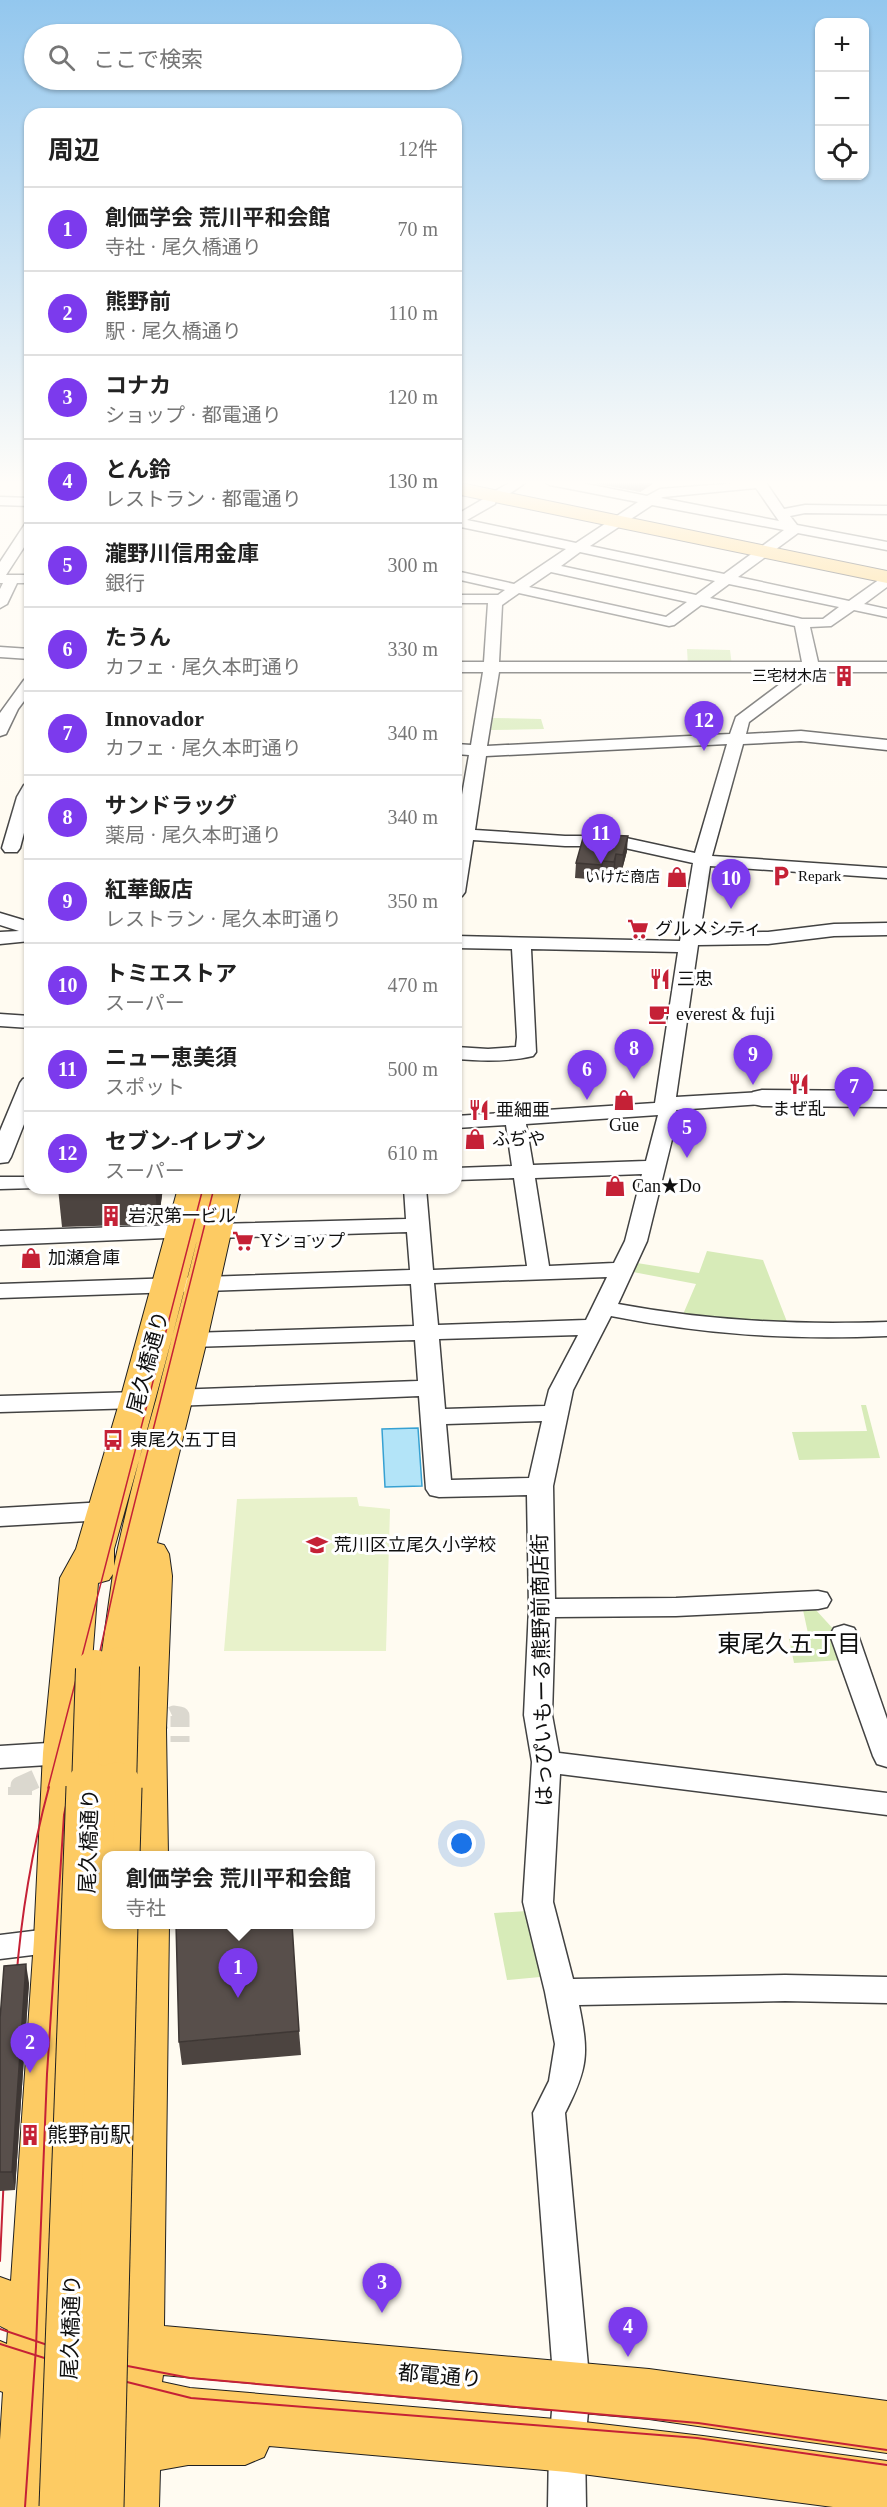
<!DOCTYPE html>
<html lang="ja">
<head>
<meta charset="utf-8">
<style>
  body { margin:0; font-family:"Times New Roman","Noto Sans JP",serif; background:#f2f2f2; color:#222 }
  .controls { position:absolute; right:18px; top:18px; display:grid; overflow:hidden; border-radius:12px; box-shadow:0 2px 4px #0004 }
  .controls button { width:54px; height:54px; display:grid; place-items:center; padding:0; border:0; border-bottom:2px solid #e0e0e0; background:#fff; color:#222; font:30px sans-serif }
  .you { position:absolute; left:462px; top:1844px; width:21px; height:21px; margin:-15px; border:4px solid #fff; border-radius:50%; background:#1a73e8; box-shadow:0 0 0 9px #1a73e833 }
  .badge { display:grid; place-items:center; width:39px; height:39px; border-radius:50%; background:#7c3aed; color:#fff; font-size:20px; font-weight:700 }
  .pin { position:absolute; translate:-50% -50px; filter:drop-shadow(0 2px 3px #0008) }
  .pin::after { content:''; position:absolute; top:32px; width:21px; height:18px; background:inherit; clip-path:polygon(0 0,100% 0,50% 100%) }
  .popup { position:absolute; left:102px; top:1851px; width:273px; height:78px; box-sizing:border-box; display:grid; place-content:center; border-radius:12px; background:#fff; filter:drop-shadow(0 2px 4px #0005); font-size:20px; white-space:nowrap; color:#767676 }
  .popup b { font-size:22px; color:#222 }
  .popup::after { content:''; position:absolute; left:50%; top:100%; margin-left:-12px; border:12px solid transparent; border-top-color:#fff }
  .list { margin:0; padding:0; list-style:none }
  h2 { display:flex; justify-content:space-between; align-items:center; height:78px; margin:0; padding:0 24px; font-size:26px }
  h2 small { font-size:20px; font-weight:400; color:#767676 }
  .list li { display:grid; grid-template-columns:39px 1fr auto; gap:18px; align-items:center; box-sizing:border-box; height:84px; padding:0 24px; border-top:2px solid #e0e0e0 }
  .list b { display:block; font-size:22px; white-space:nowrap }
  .list p { margin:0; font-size:20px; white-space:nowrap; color:#767676 }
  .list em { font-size:20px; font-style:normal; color:#767676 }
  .icon { flex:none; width:33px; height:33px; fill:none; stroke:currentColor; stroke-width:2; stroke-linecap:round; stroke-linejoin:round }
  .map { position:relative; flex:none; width:887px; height:2507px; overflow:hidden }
  .search { position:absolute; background:#fff; box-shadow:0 2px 4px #0004; left:24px; top:24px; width:438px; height:66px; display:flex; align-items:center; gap:15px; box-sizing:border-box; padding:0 21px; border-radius:33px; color:#767676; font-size:22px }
  .panel { position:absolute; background:#fff; box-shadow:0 2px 4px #0004; left:24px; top:108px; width:438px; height:1086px; border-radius:18px }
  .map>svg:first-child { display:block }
  .green { fill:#d7ebb8 }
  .pitch { fill:#e8f2cb }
  .water { fill:#b3e4f8; stroke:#37a1d2; stroke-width:1.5 }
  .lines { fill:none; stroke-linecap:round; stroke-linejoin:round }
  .pedestrian-tunnel-far1 { stroke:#dbd8cf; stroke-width:19; stroke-dasharray:19 9; stroke-linecap:butt }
  .pedestrian-tunnel { stroke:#dbd8cf; stroke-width:24; stroke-dasharray:24 12; stroke-linecap:butt }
  .minor-casing { stroke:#424242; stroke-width:3 }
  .tertiary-casing { stroke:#424242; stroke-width:3 }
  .primary-casing { stroke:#202020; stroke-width:2 }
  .minor { fill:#fff; fill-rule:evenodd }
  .tertiary { fill:#fff; fill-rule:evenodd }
  .primary { fill:#fdcb63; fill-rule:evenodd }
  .tram-far1 { stroke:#c52136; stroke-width:1.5 }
  .tram { stroke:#c52136; stroke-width:2 }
  .primary-bridge-far1-casing { stroke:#202020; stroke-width:40; stroke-linecap:butt }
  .primary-bridge-casing { stroke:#202020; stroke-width:51; stroke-linecap:butt }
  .primary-bridge-far1 { stroke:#fdcb63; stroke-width:38 }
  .primary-bridge { stroke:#fdcb63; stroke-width:49 }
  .wall { fill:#4c4440 }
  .shaded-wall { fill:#3e3734 }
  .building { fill:#584f4b; stroke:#3e3734; stroke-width:1.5 }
  .labels { text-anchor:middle; stroke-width:6; stroke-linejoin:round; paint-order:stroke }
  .far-poi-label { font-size:15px; fill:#0f0f0f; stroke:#fff; text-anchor:end }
  .poi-label { font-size:18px; fill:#0f0f0f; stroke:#fff; text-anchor:start }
  .near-street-label { font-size:21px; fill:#0f0f0f; stroke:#fff }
  .near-poi-label { font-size:21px; fill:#0f0f0f; stroke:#fff; text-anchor:start }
  .near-neighbourhood-label { font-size:24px; fill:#0f0f0f; stroke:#fff }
</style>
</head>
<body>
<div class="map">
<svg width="887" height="2507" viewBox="0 0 887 2507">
  <rect width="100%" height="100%" fill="#fffbf1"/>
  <!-- green -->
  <g class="green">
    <polygon points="687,649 730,650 732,666 688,666"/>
    <polygon points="493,718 541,719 544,729 491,730"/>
    <polygon points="707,1251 763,1260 789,1327 681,1319 696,1284 633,1272 637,1263 699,1273"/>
    <polygon points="861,1405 866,1405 880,1458 799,1460 792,1432 867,1431"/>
    <polygon points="815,1609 836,1632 842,1660 794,1663 789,1639 809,1638 803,1610"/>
    <polygon points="527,1911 551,1976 507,1980 494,1913"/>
  </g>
  <!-- pitch -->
  <polygon class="pitch" points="357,1497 359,1506 390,1509 386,1651 224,1651 237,1499"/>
  <!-- water -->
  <polygon class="water" points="418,1428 422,1486 385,1487 382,1429"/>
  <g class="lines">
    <!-- pedestrian-tunnel-far1 -->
    <g class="pedestrian-tunnel-far1">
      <polyline points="147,1728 174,1715 180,1716 180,1742"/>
      <polyline points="20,1788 20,1786 60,1768"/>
    </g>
    <!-- pedestrian-tunnel -->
    <polyline class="pedestrian-tunnel" points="20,1787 20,1795"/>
    <defs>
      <g id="minor">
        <path d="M512 481H528L502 499 496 500 495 504 467 520 576 543 638 502 550 485 544 481H572L647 496 660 489 765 481 784 509 805 505 887 506V514L805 513 790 516 797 525 887 542V550L798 533 738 577 849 601 880 579 887 578V587L864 604 887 609V617L854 610 831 626 810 627 818 662H887V672H816L749 722 746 734 801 731 887 740V750L801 741 743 744 712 856 887 868V878L710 866 700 933 768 932 834 924 887 923V935L834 936 768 944 698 945 676 1097 762 1092 769 1094 772 1098 769 1102 762 1104 676 1110 678 1115 647 1241 618 1304C710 1321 793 1325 887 1322V1336C789 1340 708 1335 611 1316L573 1390 553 1486 555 1599 676 1598 818 1591 827 1593 831 1600 827 1607 818 1609 676 1616 555 1617 552 1715 559 1753 887 1793V1815L560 1774 553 1902 573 1979 785 1975 887 1977V2003L785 2001 579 2005C589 2054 588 2068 565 2113L590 2388 585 2446 586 2507H548L549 2446 554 2388 533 2113 549 2081 555 2044 545 1992 523 1902 532 1762 524 1715 529 1608 527 1495 439 1497 430 1495 426 1489 419 1396 173 1406 164 1403 161 1398 164 1393 173 1390 418 1381 415 1340 190 1347 182 1345 178 1340 182 1335 190 1333 414 1326 411 1284 0 1298V1284L410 1270 407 1232 216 1238 208 1236 205 1231 208 1226 216 1224 406 1219 404 1188H426L433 1270 527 1266 514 1178 456 1180V1168L512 1166 506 1125 456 1128V1116L655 1103 678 952 531 949 536 1052 533 1056C508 1062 481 1061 456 1059V1047L488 1049 516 1047 517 1037 512 949 456 948V936L680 941 693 863 616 846H565L473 840 465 892 462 896 456 897V829L469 755 456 754V744L471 745 483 672H456V662H484L488 603H456V595H498L505 590 456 579V571L514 584 566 549 456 526V515L485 498 491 497 492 493ZM756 488 779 521 661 498 663 497ZM652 505 784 530 724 574 590 546ZM580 552 715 581 696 595 561 566ZM551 572 687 602 666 617 529 587ZM729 584 839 607 823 619H802L710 598ZM519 593 669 626 674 625 701 605 795 626 802 662H499L502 605ZM499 672H796L736 717 730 734 487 746ZM727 744 695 853 617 836H565L475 830 486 756ZM658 1115 646 1161 533 1165 526 1124ZM642 1174 625 1241 614 1263 549 1266 535 1178ZM607 1277 586 1320 438 1325 434 1283ZM578 1335 549 1390 545 1406 445 1409 439 1339ZM542 1421 529 1478 451 1480 446 1424Z"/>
        <polygon points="0,497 30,498 30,506 0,505"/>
        <polygon points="30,523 30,538 6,575 30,575 30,583 17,583 7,604 0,608 0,589 3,583 0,583 0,562 25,524"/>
        <polygon points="0,647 30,649 30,659 0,657"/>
        <polygon points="30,678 30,693 18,709 6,734 0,736 0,713 24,680"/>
        <polygon points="30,784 30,810 20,848 17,852 5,852 2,848 17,797 24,785"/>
        <polygon points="0,913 30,922 30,941 0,944 0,932 19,931 0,925"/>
        <polygon points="0,1014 30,1016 30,1028 0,1026"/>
        <polygon points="30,1077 30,1109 11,1157 8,1162 0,1163 0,1131 20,1083 23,1079"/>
        <polygon points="0,1177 30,1177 30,1188 36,1188 0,1189"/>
        <polygon points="182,1225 190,1227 193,1232 190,1237 0,1245 0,1231"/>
        <polygon points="138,1392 147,1395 150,1400 147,1405 138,1408 0,1412 0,1396"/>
        <polygon points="105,1502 114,1505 118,1511 114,1517 105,1520 0,1526 0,1508"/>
        <polygon points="844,1625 854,1628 858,1635 887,1719 887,1767 877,1764 873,1756 830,1635 834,1628"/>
        <polygon points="64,1742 74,1745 78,1753 74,1761 64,1764 0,1768 0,1746"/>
        <polygon points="57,1928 68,1931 72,1940 68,1949 57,1952 0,1959 0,1935"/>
      </g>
      <polygon id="tertiary" points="762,1090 887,1091 887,1107 762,1106 753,1104 749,1098 753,1092"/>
      <g id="primary">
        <polygon points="456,482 887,571 887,583 456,494"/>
        <path d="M178 1188H241L207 1340 157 1543 164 1545 169 1554 172 1576 166 1729 168 1856H124V1729L127 1678 120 1680 106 1676 100 1666 113 1574 109 1580 98 1583 85 1753 80 1940 61 2300 113 2314 125 1924H169L164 2326 649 2369 887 2401V2453L649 2419 163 2375 162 2382 190 2388 567 2420 703 2436 887 2461V2507H833L567 2472 269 2446 264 2457 245 2465H188L160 2470 159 2507H103L108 2420 56 2408 51 2507H0V2440L3 2392 0 2391V2341L7 2344 8 2330 0 2326V2277L11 2281 34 1940 43 1753 60 1578 76 1549 120 1400ZM197 1240C171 1349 137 1456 114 1566V1549L156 1400ZM59 2347 110 2361V2370L58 2358Z"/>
      </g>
    </defs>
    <!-- minor casing -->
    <use href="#minor" class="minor-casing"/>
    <!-- tertiary casing -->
    <use href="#tertiary" class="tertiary-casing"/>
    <!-- primary casing -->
    <use href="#primary" class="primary-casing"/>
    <!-- minor -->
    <use href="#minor" class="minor"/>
    <!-- tertiary -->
    <use href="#tertiary" class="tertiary"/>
    <!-- primary -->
    <use href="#primary" class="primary"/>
    <!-- tram-far1 -->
    <g class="tram-far1">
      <polyline points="48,1788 203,1188"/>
      <polyline points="70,1788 118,1569 214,1188"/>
    </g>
    <!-- tram -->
    <g class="tram">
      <path d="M16 1982C21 1917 32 1850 49 1787"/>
      <polyline points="0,2261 4,2174"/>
      <polyline points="0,2329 86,2358 190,2378 698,2423 887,2450"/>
      <polyline points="0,2344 95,2374 191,2398 697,2438 887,2465"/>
      <polyline points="25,2507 36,2347 47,2074 64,1815 70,1787"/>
    </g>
    <defs>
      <g id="primary-bridge-far1">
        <polyline points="91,1788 95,1669"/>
        <polyline points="117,1788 120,1666"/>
      </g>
      <g id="primary-bridge">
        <polyline points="115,1856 117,1787"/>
        <polyline points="64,2507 91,1787"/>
        <polyline points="99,2507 113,1924"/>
      </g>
    </defs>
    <!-- primary-bridge-far1 casing -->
    <use href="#primary-bridge-far1" class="primary-bridge-far1-casing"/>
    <!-- primary-bridge casing -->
    <use href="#primary-bridge" class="primary-bridge-casing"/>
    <!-- primary-bridge-far1 -->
    <use href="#primary-bridge-far1" class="primary-bridge-far1"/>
    <!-- primary-bridge -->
    <use href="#primary-bridge" class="primary-bridge"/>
  </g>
  <!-- wall -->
  <g class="wall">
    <polygon points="581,481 657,481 640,492"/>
    <polygon points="627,851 622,870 615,869 613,876 602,875 601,880 575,878 576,863"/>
    <polygon points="58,1188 163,1188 158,1224 62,1227"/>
    <polygon points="29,1983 15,2190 0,2191 0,2019"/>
    <polygon points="299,2031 301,2055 182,2065 179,2042"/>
  </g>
  <!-- shaded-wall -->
  <g class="shaded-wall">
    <polygon points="640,481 657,481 640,492"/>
    <polygon points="628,836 627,851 622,870 623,855"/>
    <polygon points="616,854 615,869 613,876 614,862"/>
    <polygon points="603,861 602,875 601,880 601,865"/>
    <polygon points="155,1188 163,1188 158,1224"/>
    <polygon points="26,1964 29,1983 15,2190 12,2172"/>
  </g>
  <!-- building -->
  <g class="building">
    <polygon points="586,834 628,836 623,855 616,854 614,862 603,861 601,865 576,863 583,838"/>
    <polygon points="176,1924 292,1924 299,2031 179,2042"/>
    <polygon points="26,1964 12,2172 0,2172 0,2019 4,1966"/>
  </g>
  <!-- sky -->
  <linearGradient id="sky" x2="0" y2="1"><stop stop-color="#93c7ee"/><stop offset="0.58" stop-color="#fffdf9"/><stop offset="1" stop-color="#fffdf9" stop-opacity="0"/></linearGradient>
  <rect width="887" height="832" fill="url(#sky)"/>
  <!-- icons -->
  <defs>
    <symbol id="building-bare" viewBox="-9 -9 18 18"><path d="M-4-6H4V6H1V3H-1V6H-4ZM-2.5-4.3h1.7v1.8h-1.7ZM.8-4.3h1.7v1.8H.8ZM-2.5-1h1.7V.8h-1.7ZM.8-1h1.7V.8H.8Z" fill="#c52136" stroke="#fff" stroke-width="2.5" paint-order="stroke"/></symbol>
    <symbol id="parking-bare" viewBox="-9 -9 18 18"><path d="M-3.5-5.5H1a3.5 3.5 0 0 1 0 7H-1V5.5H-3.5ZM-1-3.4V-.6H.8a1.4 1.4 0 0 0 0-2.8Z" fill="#c52136" stroke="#fff" stroke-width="2.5" paint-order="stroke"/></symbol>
    <symbol id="shop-bare" viewBox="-9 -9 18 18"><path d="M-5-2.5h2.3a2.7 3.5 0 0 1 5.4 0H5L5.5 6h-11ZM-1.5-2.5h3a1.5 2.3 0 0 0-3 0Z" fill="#c52136" stroke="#fff" stroke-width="2.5" paint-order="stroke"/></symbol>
    <symbol id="supermarket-bare" viewBox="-9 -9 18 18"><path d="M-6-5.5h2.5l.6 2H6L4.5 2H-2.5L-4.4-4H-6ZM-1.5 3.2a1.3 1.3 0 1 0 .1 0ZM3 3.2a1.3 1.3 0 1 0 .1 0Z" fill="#c52136" stroke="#fff" stroke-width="2.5" paint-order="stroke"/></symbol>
    <symbol id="restaurant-bare" viewBox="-9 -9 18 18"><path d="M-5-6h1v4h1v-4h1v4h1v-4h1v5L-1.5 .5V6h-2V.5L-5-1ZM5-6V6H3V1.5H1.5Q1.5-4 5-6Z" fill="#c52136" stroke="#fff" stroke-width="2.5" paint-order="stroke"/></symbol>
    <symbol id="cafe-bare" viewBox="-9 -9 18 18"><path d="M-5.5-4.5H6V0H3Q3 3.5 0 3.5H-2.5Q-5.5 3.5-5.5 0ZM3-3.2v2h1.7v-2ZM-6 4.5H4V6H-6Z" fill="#c52136" stroke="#fff" stroke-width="2.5" paint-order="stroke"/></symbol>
    <symbol id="bus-bare" viewBox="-9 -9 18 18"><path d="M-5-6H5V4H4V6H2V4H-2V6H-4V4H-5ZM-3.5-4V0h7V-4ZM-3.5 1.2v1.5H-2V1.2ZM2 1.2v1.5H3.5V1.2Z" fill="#c52136" stroke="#fff" stroke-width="2.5" paint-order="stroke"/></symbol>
    <symbol id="school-bare" viewBox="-9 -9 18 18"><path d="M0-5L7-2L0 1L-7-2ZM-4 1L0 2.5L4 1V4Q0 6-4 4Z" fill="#c52136" stroke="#fff" stroke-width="2.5" paint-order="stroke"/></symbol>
  </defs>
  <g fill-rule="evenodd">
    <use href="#building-bare" x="829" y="661" width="30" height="30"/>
    <use href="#parking-bare" x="766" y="861" width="30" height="30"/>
    <use href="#shop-bare" x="662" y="862" width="30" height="30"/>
    <use href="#supermarket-bare" x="623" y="914" width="30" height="30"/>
    <use href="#restaurant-bare" x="645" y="964" width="30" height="30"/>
    <use href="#cafe-bare" x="644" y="999" width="30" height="30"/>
    <use href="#restaurant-bare" x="784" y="1069" width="30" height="30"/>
    <use href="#shop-bare" x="609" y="1085" width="30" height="30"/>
    <use href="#restaurant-bare" x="464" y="1095" width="30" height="30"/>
    <use href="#shop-bare" x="460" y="1124" width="30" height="30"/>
    <use href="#shop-bare" x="600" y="1171" width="30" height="30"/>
    <use href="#building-bare" x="96" y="1201" width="30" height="30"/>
    <use href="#supermarket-bare" x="228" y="1226" width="30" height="30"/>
    <use href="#shop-bare" x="16" y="1243" width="30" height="30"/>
    <use href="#bus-bare" x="98" y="1425" width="30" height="30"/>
    <use href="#school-bare" x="302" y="1530" width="30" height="30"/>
    <use href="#building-bare" x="15" y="2120" width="30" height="30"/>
  </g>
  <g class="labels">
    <!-- far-poi labels -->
    <g class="far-poi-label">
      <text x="827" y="681">三宅材木店</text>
      <text x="798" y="881" text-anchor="start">Repark</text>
      <text x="660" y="882">いけだ商店</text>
    </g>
    <!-- poi labels -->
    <g class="poi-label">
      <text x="655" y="935">グルメシティ</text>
      <text x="677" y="985">三忠</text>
      <text x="676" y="1020">everest &amp; fuji</text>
      <text x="799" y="1115" text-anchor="middle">まぜ乱</text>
      <text x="496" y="1116">亜細亜</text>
      <text x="624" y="1131" text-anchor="middle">Gue</text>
      <text x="492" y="1145">ふぢや</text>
      <text x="632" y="1192">Can★Do</text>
      <text x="128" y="1222">岩沢第一ビル</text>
      <text x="260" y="1247">Yショップ</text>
      <text x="48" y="1264">加瀬倉庫</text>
      <text x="130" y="1446">東尾久五丁目</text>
      <text x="334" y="1551">荒川区立尾久小学校</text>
    </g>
    <!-- near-street labels -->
    <g class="near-street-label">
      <text transform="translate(148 1362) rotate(-75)" y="7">尾久橋通り</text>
      <text transform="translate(542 1670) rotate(-91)" y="7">はっぴいもーる熊野前商店街</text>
      <text transform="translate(89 1841) rotate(-88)" y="7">尾久橋通り</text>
      <text transform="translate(71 2327) rotate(-88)" y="7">尾久橋通り</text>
      <text transform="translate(440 2376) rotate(5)" y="7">都電通り</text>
    </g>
    <!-- near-poi labels -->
    <g class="near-poi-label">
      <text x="47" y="2142">熊野前駅</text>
    </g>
    <!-- near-neighbourhood labels -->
    <g class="near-neighbourhood-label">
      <text x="789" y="1652">東尾久五丁目</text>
    </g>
  </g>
</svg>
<div class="controls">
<button>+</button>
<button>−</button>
<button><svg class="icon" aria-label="locate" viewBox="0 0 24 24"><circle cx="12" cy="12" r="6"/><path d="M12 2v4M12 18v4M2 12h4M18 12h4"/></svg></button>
</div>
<div class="you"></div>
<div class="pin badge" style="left:238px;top:1998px">1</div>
<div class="popup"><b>創価学会 荒川平和会館</b>寺社</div>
<div class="pin badge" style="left:30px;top:2073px">2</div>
<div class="pin badge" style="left:382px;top:2313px">3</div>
<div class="pin badge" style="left:628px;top:2357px">4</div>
<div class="pin badge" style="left:687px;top:1158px">5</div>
<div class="pin badge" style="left:587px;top:1100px">6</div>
<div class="pin badge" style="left:854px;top:1117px">7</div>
<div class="pin badge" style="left:634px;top:1079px">8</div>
<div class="pin badge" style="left:753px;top:1085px">9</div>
<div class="pin badge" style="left:731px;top:909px">10</div>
<div class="pin badge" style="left:601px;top:864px">11</div>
<div class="pin badge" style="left:704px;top:751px">12</div>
<div class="search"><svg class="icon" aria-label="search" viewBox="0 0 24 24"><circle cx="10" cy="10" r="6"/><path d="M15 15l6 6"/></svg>ここで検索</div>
<section class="panel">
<h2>周辺<small>12件</small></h2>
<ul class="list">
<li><span class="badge">1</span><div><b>創価学会 荒川平和会館</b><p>寺社 · 尾久橋通り</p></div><em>70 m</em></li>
<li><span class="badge">2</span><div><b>熊野前</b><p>駅 · 尾久橋通り</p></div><em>110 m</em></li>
<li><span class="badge">3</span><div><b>コナカ</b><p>ショップ · 都電通り</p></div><em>120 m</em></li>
<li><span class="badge">4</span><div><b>とん鈴</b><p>レストラン · 都電通り</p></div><em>130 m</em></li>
<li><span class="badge">5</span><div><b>瀧野川信用金庫</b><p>銀行</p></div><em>300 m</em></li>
<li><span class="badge">6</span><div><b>たうん</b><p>カフェ · 尾久本町通り</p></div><em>330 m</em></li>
<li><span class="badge">7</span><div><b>Innovador</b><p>カフェ · 尾久本町通り</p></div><em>340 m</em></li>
<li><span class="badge">8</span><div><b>サンドラッグ</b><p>薬局 · 尾久本町通り</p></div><em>340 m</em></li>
<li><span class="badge">9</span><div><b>紅華飯店</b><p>レストラン · 尾久本町通り</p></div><em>350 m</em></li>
<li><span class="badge">10</span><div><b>トミエストア</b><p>スーパー</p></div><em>470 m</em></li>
<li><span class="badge">11</span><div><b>ニュー恵美須</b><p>スポット</p></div><em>500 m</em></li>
<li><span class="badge">12</span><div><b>セブン-イレブン</b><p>スーパー</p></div><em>610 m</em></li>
</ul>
</section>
</div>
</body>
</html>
